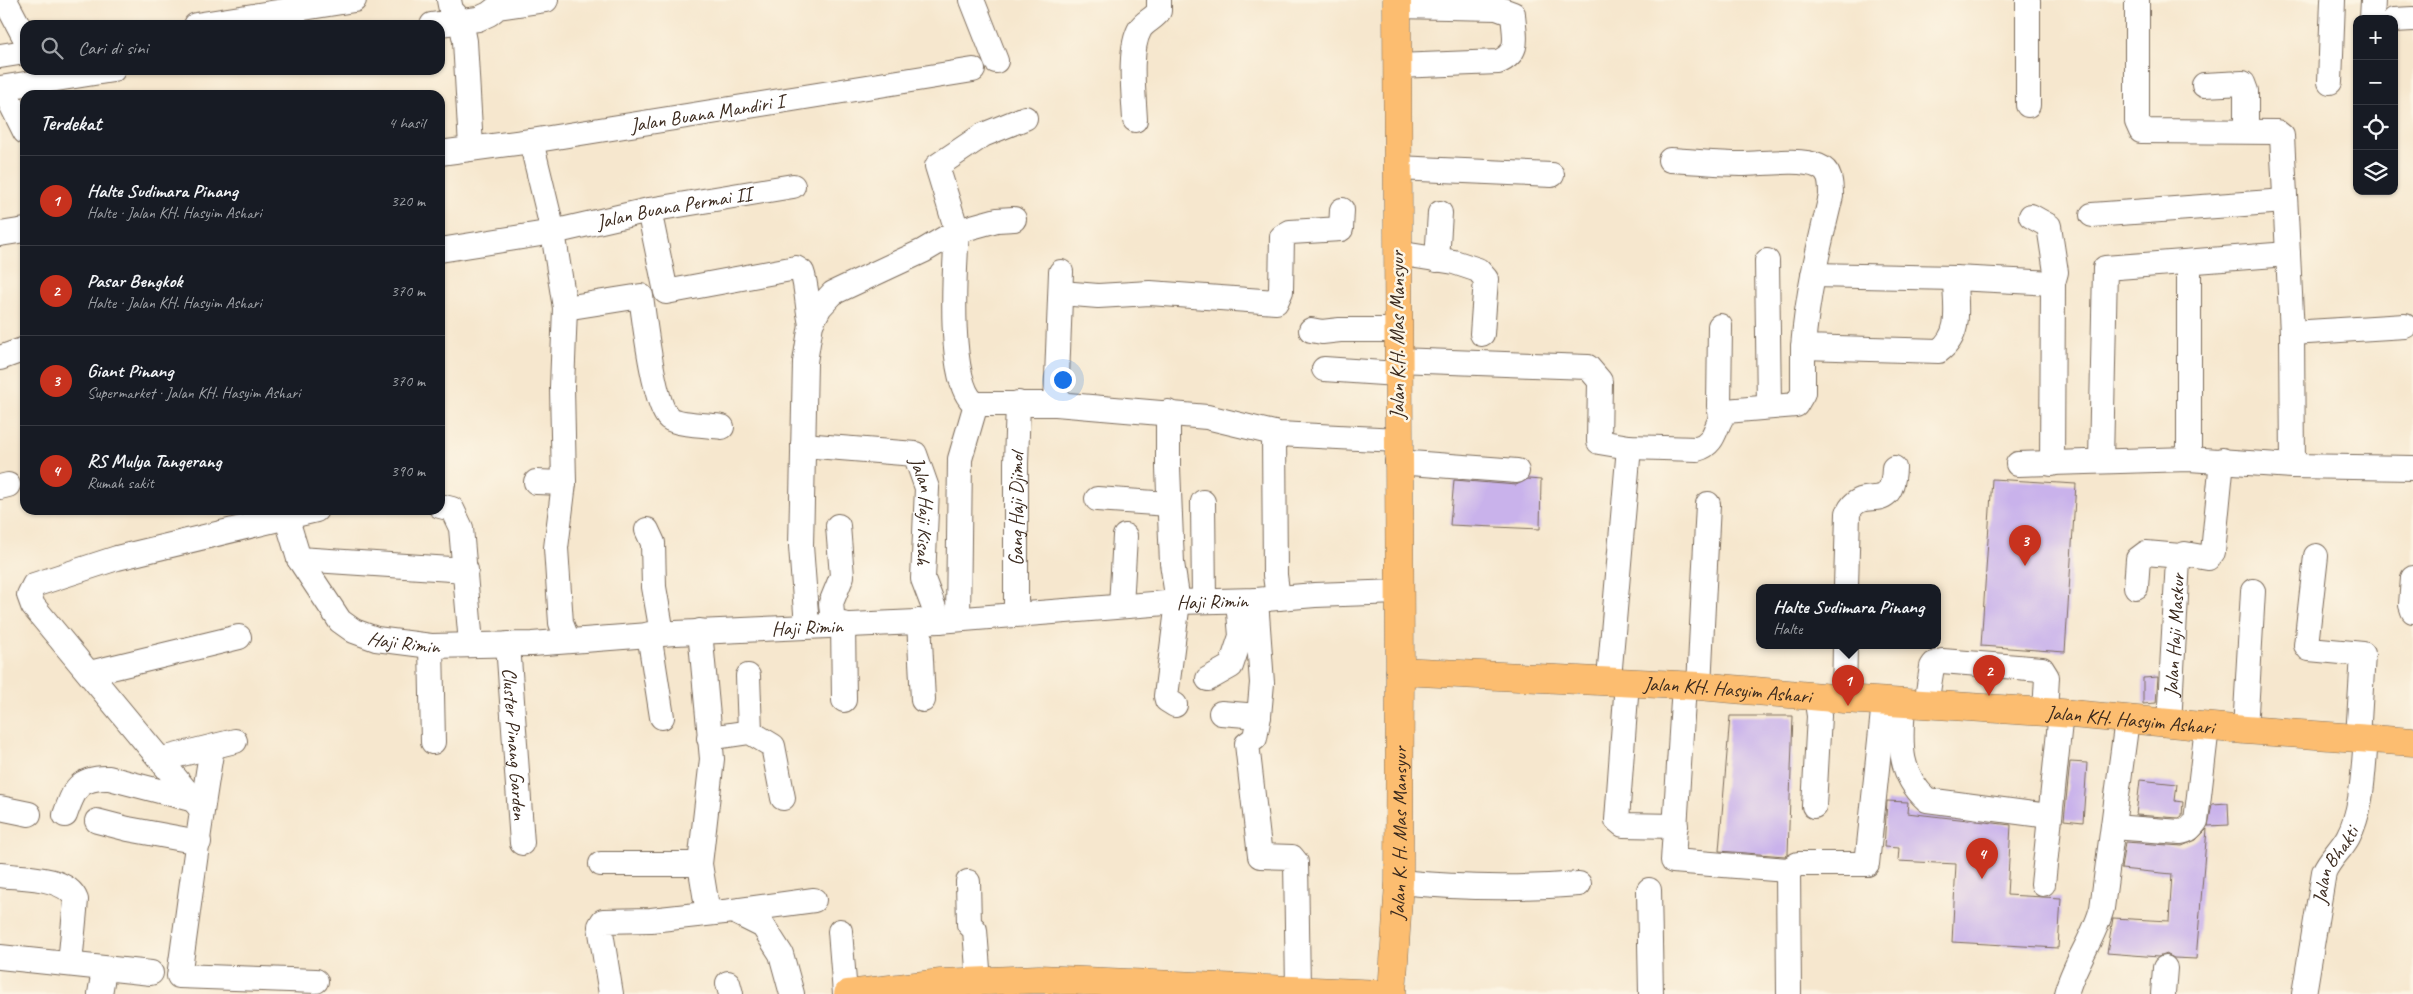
<!DOCTYPE html>
<html lang="id">
<head>
<meta charset="utf-8">
<style>
  body { margin:0; font-family:Caveat,sans-serif; background:#20242c; color:#f1f3f6 }
  .controls { position:absolute; right:15px; top:15px; display:grid; overflow:hidden; border-radius:10px; box-shadow:0 1px 4px #0004 }
  .controls button { width:45px; height:45px; display:grid; place-items:center; padding:0; border:0; border-bottom:1px solid #363941; background:#171b24; color:#f1f3f6; font:25px sans-serif }
  .you { position:absolute; left:1062px; top:379px; width:18px; height:18px; margin:-12px; border:4px solid #fff; border-radius:50%; background:#1a73e8; box-shadow:0 0 0 8px #1a73e833 }
  .badge { display:grid; place-items:center; width:32px; height:32px; border-radius:50%; background:#c8321e; color:#fff; font-size:16px; font-weight:700 }
  .pin { position:absolute; translate:-50% -41px; filter:drop-shadow(0 1px 2px #0008) }
  .pin::after { content:''; position:absolute; top:26px; width:18px; height:15px; background:inherit; clip-path:polygon(0 0,100% 0,50% 100%) }
  .popup { position:absolute; left:1756px; top:584px; width:185px; height:65px; box-sizing:border-box; display:grid; place-content:center; border-radius:10px; background:#171b24; filter:drop-shadow(0 1px 4px #0005); font-size:16px; white-space:nowrap; color:#9ea1a6 }
  .popup b { font-size:19px; color:#f1f3f6 }
  .popup::after { content:''; position:absolute; left:50%; top:100%; margin-left:-10px; border:10px solid transparent; border-top-color:#171b24 }
  .list { margin:0; padding:0; list-style:none }
  h2 { display:flex; justify-content:space-between; align-items:center; height:65px; margin:0; padding:0 20px; font-size:21px }
  h2 small { font-size:16px; font-weight:400; color:#9ea1a6 }
  .list li { display:grid; grid-template-columns:32px 1fr auto; gap:15px; align-items:center; box-sizing:border-box; height:90px; padding:0 20px; border-top:1px solid #363941 }
  .list b { display:block; font-size:19px; white-space:nowrap }
  .list p { margin:0; font-size:16px; white-space:nowrap; color:#9ea1a6 }
  .list em { font-size:16px; font-style:normal; color:#9ea1a6 }
  .icon { flex:none; width:28px; height:28px; fill:none; stroke:currentColor; stroke-width:2; stroke-linecap:round; stroke-linejoin:round }
  .map { position:relative; flex:none; width:2413px; height:994px; overflow:hidden }
  .search { position:absolute; background:#171b24; box-shadow:0 1px 4px #0004; left:20px; top:20px; width:425px; height:55px; display:flex; align-items:center; gap:12px; box-sizing:border-box; padding:0 18px; border-radius:15px; color:#9ea1a6; font-size:19px }
  .panel { position:absolute; background:#171b24; box-shadow:0 1px 4px #0004; left:20px; top:90px; width:425px; height:425px; border-radius:15px }
  .map>svg:first-child { display:block }
  .building { fill:#c9b2eb }
  .lines { fill:none; stroke-linecap:round; stroke-linejoin:round }
  .minor-casing { stroke:#7c6c5c; stroke-width:26 }
  .major-casing { stroke:#7c6c5c; stroke-width:29 }
  .minor { stroke:#fff; stroke-width:24 }
  .major { stroke:#fcbd6f; stroke-width:28 }
  .labels { text-anchor:middle; stroke-width:5; stroke-linejoin:round; paint-order:stroke }
  .street-label { font-size:20px; fill:#3b2a1e; stroke:#fcf5e5 }
</style>
</head>
<body>
<div class="map">
<svg width="2413" height="994" viewBox="0 0 2413 994">
  <rect width="100%" height="100%" fill="#fcf5e5"/>
  <filter id="ink" filterUnits="userSpaceOnUse"><feTurbulence type="fractalNoise" baseFrequency=".02" numOctaves="2"/><feDisplacementMap in="SourceGraphic" scale="10" xChannelSelector="R" yChannelSelector="G"/><feConvolveMatrix kernelMatrix="1 2 1 2 8 2 1 2 1" color-interpolation-filters="sRGB"/></filter>
  <filter id="wash" filterUnits="userSpaceOnUse"><feTurbulence type="fractalNoise" baseFrequency=".0096" numOctaves="4" result="noise"/><feDisplacementMap in="SourceGraphic" scale="20" xChannelSelector="R" yChannelSelector="G"/><feGaussianBlur stdDeviation="1.12" result="paint"/><feColorMatrix in="noise" values="0 0 0 0 0 0 0 0 0 0 0 0 0 0 0 0 0 1.4 0 .05"/><feComposite in="paint" operator="in"/></filter>
  <g filter="url(#wash)">
    <rect width="100%" height="100%" fill="#f6e7ce"/>
    <g id="blocks">
      <!-- building -->
      <g class="building">
        <polygon points="1528,479 1541,480 1540,529 1450,525 1454,480 1516,485"/>
        <polygon points="1992,479 2076,484 2065,652 1981,646"/>
        <polygon points="2158,677 2156,703 2143,704 2143,678"/>
        <polygon points="1730,716 1793,716 1788,854 1785,856 1719,851"/>
        <polygon points="2070,762 2087,763 2083,822 2064,820"/>
        <polygon points="2140,780 2177,784 2175,801 2183,802 2182,816 2179,818 2136,815"/>
        <polygon points="1887,801 1908,802 1907,813 2011,825 2007,895 2061,898 2058,948 1952,942 1956,864 1898,861 1899,848 1884,847"/>
        <polygon points="2228,803 2229,825 2208,826 2212,804"/>
        <polygon points="2207,829 2196,959 2174,958 2166,954 2158,957 2107,953 2113,918 2169,921 2172,874 2121,869 2125,842 2182,846 2196,840"/>
      </g>
    </g>
  </g>
  <g filter="url(#ink)">
    <use href="#blocks" fill-opacity="0" stroke="#7c6c5c" stroke-width="1"/>
    <g class="lines">
      <defs>
        <g id="minor">
          <polyline points="5,0 25,38"/>
          <polyline points="449,0 451,10 461,21 465,41 471,147"/>
          <polyline points="972,0 996,61"/>
          <polyline points="2028,0 2028,105"/>
          <polyline points="2137,0 2137,122 2141,131 2277,132 2282,136 2292,333 2293,466"/>
          <path d="M1397 6 1497 8 1513 14C1514 35 1522 52 1498 62L1397 66"/>
          <polyline points="2372,19 2373,0"/>
          <polyline points="2394,20 2413,19"/>
          <polyline points="196,25 354,0"/>
          <polyline points="432,25 478,19 489,14 498,7 546,0"/>
          <polyline points="0,56 25,52"/>
          <polyline points="2330,82 2333,0"/>
          <polyline points="2204,85 2243,83 2246,91 2246,131"/>
          <polyline points="0,88 113,70"/>
          <polyline points="3,88 25,132"/>
          <path d="M1135 120C1134 97 1128 49 1140 29 1144 22 1155 18 1159 11V0"/>
          <polyline points="531,141 553,232 565,308 562,387 564,483 556,548 561,623 568,641"/>
          <path id="s1" d="M440 153 531 141 973 70"/>
          <path d="M1670 160C1694 161 1717 164 1741 164 1762 164 1799 158 1818 166 1831 171 1831 184 1831 196 1819 246 1807 295 1803 347L1939 351C1963 333 1955 306 1955 278L2053 283"/>
          <polyline points="1397,168 1552,175"/>
          <path d="M649 210 666 292 796 268 802 272C807 285 807 308 811 324"/>
          <polyline points="2092,215 2285,201"/>
          <polyline points="2031,216 2049,226 2056,272 2053,283 2052,464"/>
          <path d="M1014 219 997 220 957 231C955 263 946 388 976 404H1056"/>
          <polyline points="0,234 25,230"/>
          <path id="s2" d="M440 250 553 232 649 210 793 186"/>
          <polyline points="1397,253 1454,262 1478,270 1486,279 1482,334"/>
          <polyline points="1437,260 1440,213"/>
          <polyline points="1767,261 1769,407"/>
          <polyline points="2189,262 2189,459"/>
          <polyline points="1061,272 1056,404 1207,417 1278,434 1398,440"/>
          <polyline points="1813,275 1955,278"/>
          <polyline points="1061,293 1098,296 1150,293 1276,302 1281,291 1282,237 1290,232 1341,229 1342,210"/>
          <path d="M565 308 641 296C644 318 654 405 669 418 678 425 710 425 722 427"/>
          <polyline points="1720,326 1719,406 1721,416"/>
          <polyline points="1311,330 1322,332 1340,330 1397,330"/>
          <polyline points="2292,333 2405,326"/>
          <polyline points="0,358 25,349"/>
          <path d="M1397 360 1588 367 1600 381 1599 442 1629 447 1697 449C1717 444 1714 424 1726 411L1796 405 1803 393V347"/>
          <polyline points="1324,369 1397,374"/>
          <polyline points="1168,412 1168,468 1172,563 1178,602 1166,696 1167,700 1175,705"/>
          <polyline points="1274,433 1275,575 1278,598"/>
          <path id="s3" d="M803 445 915 454 927 488 923 579 939 621"/>
          <polyline points="2101,461 2105,268 2288,254"/>
          <polyline points="1397,462 1517,471"/>
          <polyline points="2018,464 2189,459 2293,466 2413,468"/>
          <polyline points="536,482 564,483"/>
          <polyline points="0,487 8,485"/>
          <polyline points="1097,499 1169,504"/>
          <polyline points="1203,502 1204,600"/>
          <polyline points="440,506 452,509 461,528 471,644"/>
          <path id="s4" d="M286 516 299 559 340 621 354 631 376 639 431 646 532 644 675 633 939 621 1178 602 1256 600 1315 595 1398 592"/>
          <polyline points="647,530 653,543 654,587 662,633"/>
          <polyline points="2316,556 2306,645 2309,649 2363,654 2358,738"/>
          <polyline points="299,559 466,570"/>
          <polyline points="2413,578 2411,605 2413,611"/>
          <path d="M1846 587 1848 513C1862 482 1892 519 1894 468"/>
          <polyline points="2136,587 2138,559 2146,553 2180,556 2185,554 2208,558 2213,552 2222,460"/>
          <polyline points="1121,606 1125,536"/>
          <path id="s5" d="M1016 614V463L1018 403"/>
          <polyline points="958,619 960,459 976,404"/>
          <polyline points="919,621 923,700"/>
          <polyline points="833,624 831,603 842,576 838,526"/>
          <polyline points="843,624 844,700"/>
          <polyline points="807,626 801,546 805,362 811,324 820,307 833,293 923,251 957,231 937,166 983,135 1025,118"/>
          <polyline points="700,631 712,759 700,864 708,913"/>
          <polyline points="649,634 662,717"/>
          <path id="s6" d="M508 644 522 843"/>
          <polyline points="431,646 433,742"/>
          <polyline points="90,673 239,637"/>
          <polyline points="748,676 750,732"/>
          <polyline points="1208,679 1231,666 1241,636 1238,601"/>
          <polyline points="1609,679 1629,447"/>
          <polyline points="1627,682 1617,820 1623,825 1676,826"/>
          <polyline points="1684,685 1673,861 1788,870 1798,864 1867,864 1884,702"/>
          <polyline points="1699,686 1708,504"/>
          <polyline points="1844,699 1845,645"/>
          <path d="M1903 704C1901 741 1896 771 1927 800L2049 816"/>
          <polyline points="1926,704 1932,667 1934,664 1942,661 2042,669 2047,677 2045,712"/>
          <polyline points="1221,713 1259,716 1262,683 1256,600"/>
          <polyline points="1259,716 1255,738 1247,744 1260,856 1292,857 1296,862 1298,989"/>
          <path id="s7" d="M2169 724 2178 560 2180 556"/>
          <polyline points="2245,730 2253,591"/>
          <polyline points="709,738 750,732 773,746 783,798"/>
          <path d="M212 748C199 824 190 900 179 976L316 981"/>
          <polyline points="162,759 235,741"/>
          <polyline points="1814,806 1819,716 1816,696"/>
          <polyline points="0,808 29,814"/>
          <polyline points="201,809 33,606 29,595 34,585 117,558 316,510"/>
          <path d="M65 815C74 790 78 777 109 778L194 800"/>
          <polyline points="97,821 128,829 199,842"/>
          <path d="M2113 827 2180 832C2188 831 2191 828 2196 821L2207 727"/>
          <polyline points="601,864 700,864"/>
          <polyline points="1788,870 1789,994"/>
          <path d="M0 875C22 878 67 876 76 900L70 964"/>
          <polyline points="968,882 969,924 975,930 979,982"/>
          <path d="M1399 882C1459 888 1519 889 1579 884"/>
          <polyline points="2043,884 2061,713"/>
          <polyline points="1649,890 1651,994"/>
          <polyline points="733,911 763,926 781,954 792,994"/>
          <polyline points="840,931 845,994"/>
          <polyline points="0,957 151,973"/>
          <polyline points="728,983 731,994"/>
          <polyline points="100,994 104,970"/>
          <polyline points="611,994 600,926 603,921 651,920 733,911 814,900"/>
          <path d="M2066 994C2074 963 2094 939 2102 908L2127 720"/>
          <polyline points="2163,994 2165,968"/>
          <path id="s8" d="M2304 994 2324 872C2330 858 2341 850 2348 837 2363 809 2363 770 2366 739"/>
        </g>
        <g id="major">
          <path id="s9" d="M1400 671 1699 686 1844 699 2061 713 2245 730 2413 742"/>
          <polyline points="848,994 941,983 1039,979 1381,994"/>
          <path id="s10" d="M1392 994 1399 882 1400 671 1397 0"/>
        </g>
      </defs>
      <!-- minor casing -->
      <use href="#minor" class="minor-casing"/>
      <!-- major casing -->
      <use href="#major" class="major-casing"/>
      <!-- minor -->
      <use href="#minor" class="minor"/>
      <!-- major -->
      <use href="#major" class="major"/>
    </g>
  </g>
  <g class="labels">
    <!-- street labels -->
    <g class="street-label">
      <text dy="7" stroke="none"><textPath href="#s1" startOffset="270">Jalan Buana Mandiri I</textPath></text>
      <text dy="7" stroke="none"><textPath href="#s2" startOffset="238">Jalan Buana Permai II</textPath></text>
      <text transform="translate(1397 335) rotate(-90)" y="7">Jalan K.H. Mas Mansyur</text>
      <text dy="7" stroke="none"><textPath href="#s5" startOffset="105">Gang Haji Djimol</textPath></text>
      <text dy="7" stroke="none"><textPath href="#s3" startOffset="171">Jalan Haji Kisah</textPath></text>
      <text dy="7" stroke="none"><textPath href="#s4" startOffset="998">Haji Rimin</textPath></text>
      <text dy="7" stroke="none"><textPath href="#s4" startOffset="592">Haji Rimin</textPath></text>
      <text dy="7" stroke="none"><textPath href="#s7" startOffset="89">Jalan Haji Maskur</textPath></text>
      <text dy="7" stroke="none"><textPath href="#s4" startOffset="188">Haji Rimin</textPath></text>
      <text dy="7" stroke="none"><textPath href="#s9" startOffset="328">Jalan KH. Hasyim Ashari</textPath></text>
      <text dy="7" stroke="none"><textPath href="#s9" startOffset="732">Jalan KH. Hasyim Ashari</textPath></text>
      <text dy="7" stroke="none"><textPath href="#s6" startOffset="100">Cluster Pinang Garden</textPath></text>
      <text dy="7" stroke="none"><textPath href="#s10" startOffset="161">Jalan K. H. Mas Mansyur</textPath></text>
      <text dy="7" stroke="none"><textPath href="#s8" startOffset="134">Jalan Bhakti</textPath></text>
    </g>
  </g>
</svg>
<div class="controls">
<button>+</button>
<button>−</button>
<button><svg class="icon" aria-label="locate" viewBox="0 0 24 24"><circle cx="12" cy="12" r="6"/><path d="M12 2v4M12 18v4M2 12h4M18 12h4"/></svg></button>
<button><svg class="icon" aria-label="layers" viewBox="0 0 24 24"><path d="M12 4l9 5-9 5-9-5zM3 14l9 5 9-5"/></svg></button>
</div>
<div class="you"></div>
<div class="pin badge" style="left:1848px;top:706px">1</div>
<div class="popup"><b>Halte Sudimara Pinang</b>Halte</div>
<div class="pin badge" style="left:1989px;top:696px">2</div>
<div class="pin badge" style="left:2025px;top:566px">3</div>
<div class="pin badge" style="left:1982px;top:879px">4</div>
<div class="search"><svg class="icon" aria-label="search" viewBox="0 0 24 24"><circle cx="10" cy="10" r="6"/><path d="M15 15l6 6"/></svg>Cari di sini</div>
<section class="panel">
<h2>Terdekat<small>4 hasil</small></h2>
<ul class="list">
<li><span class="badge">1</span><div><b>Halte Sudimara Pinang</b><p>Halte · Jalan KH. Hasyim Ashari</p></div><em>320 m</em></li>
<li><span class="badge">2</span><div><b>Pasar Bengkok</b><p>Halte · Jalan KH. Hasyim Ashari</p></div><em>370 m</em></li>
<li><span class="badge">3</span><div><b>Giant Pinang</b><p>Supermarket · Jalan KH. Hasyim Ashari</p></div><em>370 m</em></li>
<li><span class="badge">4</span><div><b>RS Mulya Tangerang</b><p>Rumah sakit</p></div><em>390 m</em></li>
</ul>
</section>
</div>
</body>
</html>
